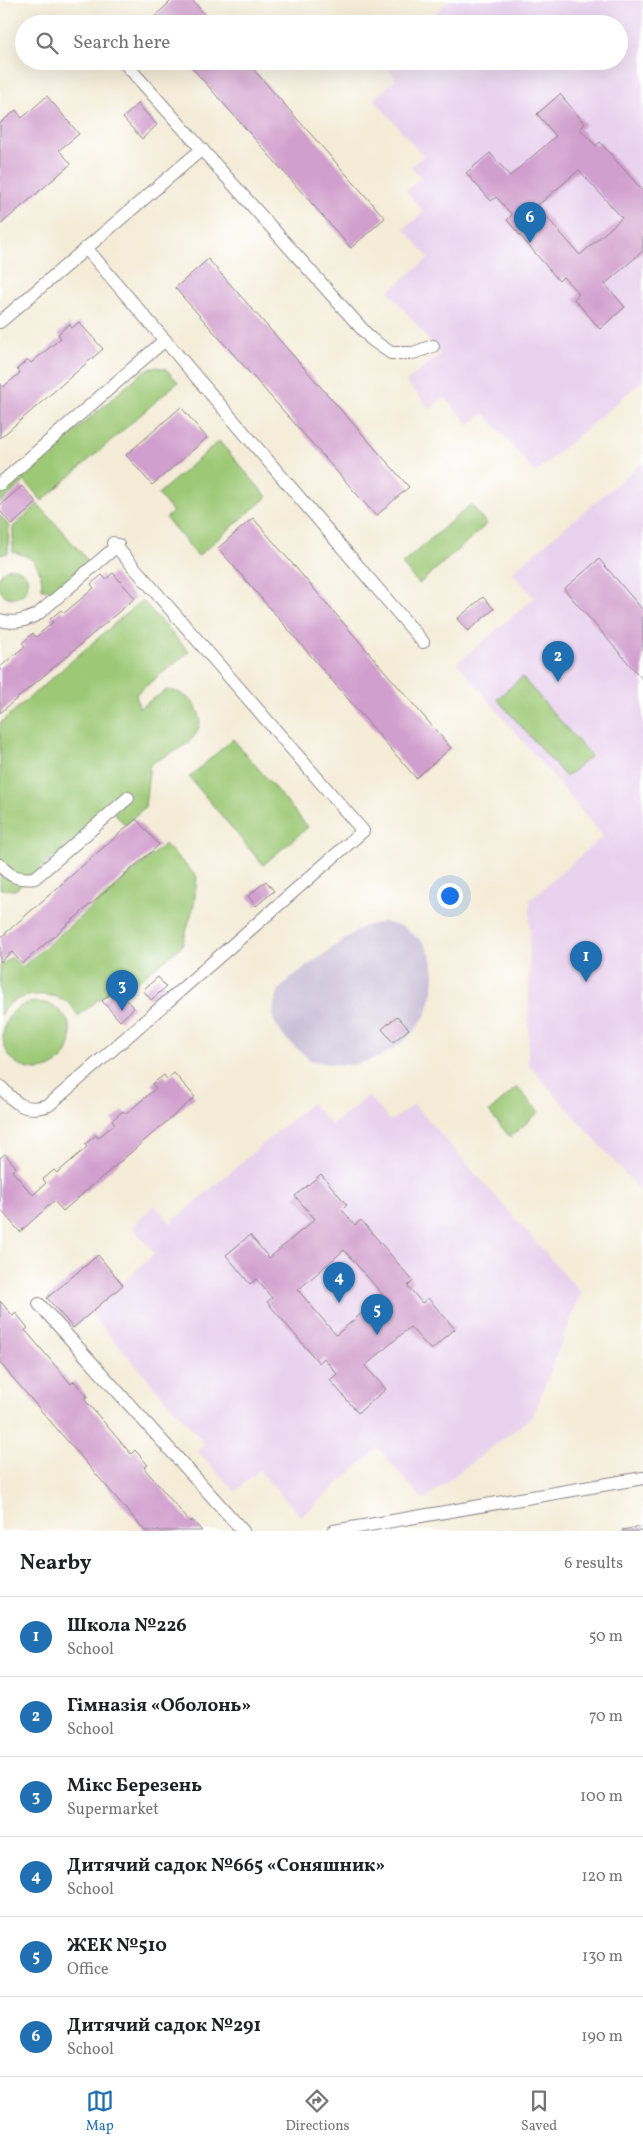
<!DOCTYPE html>
<html lang="en">
<head>
<meta charset="utf-8">
<style>
  body { margin:0; font-family:Vollkorn,serif; background:#f2f2f2; color:#202124 }
  .you { position:absolute; left:449px; top:895px; width:18px; height:18px; margin:-12px; border:4px solid #fff; border-radius:50%; background:#1a73e8; box-shadow:0 0 0 8px #1a73e833 }
  .badge { display:grid; place-items:center; width:32px; height:32px; border-radius:50%; background:#1f6fb2; color:#fff; font-size:16px; font-weight:700 }
  .pin { position:absolute; translate:-50% -41px; filter:drop-shadow(0 1px 2px #0008) }
  .pin::after { content:''; position:absolute; top:26px; width:18px; height:15px; background:inherit; clip-path:polygon(0 0,100% 0,50% 100%) }
  .list { margin:0; padding:0; list-style:none }
  h2 { display:flex; justify-content:space-between; align-items:center; height:65px; margin:0; padding:0 20px; font-size:21px }
  h2 small { font-size:16px; font-weight:400; color:#757577 }
  .list li { display:grid; grid-template-columns:32px 1fr auto; gap:15px; align-items:center; box-sizing:border-box; height:80px; padding:0 20px; border-top:1px solid #e0e0e0 }
  .list b { display:block; font-size:19px; white-space:nowrap }
  .list p { margin:0; font-size:16px; white-space:nowrap; color:#757577 }
  .list em { font-size:16px; font-style:normal; color:#757577 }
  .icon { flex:none; width:28px; height:28px; fill:none; stroke:currentColor; stroke-width:2; stroke-linecap:round; stroke-linejoin:round }
  .map { position:relative; flex:none; width:643px; height:1531px; overflow:hidden }
  .search { position:absolute; background:#fff; box-shadow:0 5px 20px #0002; left:15px; right:15px; top:15px; height:55px; display:flex; align-items:center; gap:12px; box-sizing:border-box; padding:0 18px; border-radius:28px; color:#757577; font-size:19px }
  .sheet { height:545px; background:#fff }
  nav { display:flex; justify-content:space-around; align-items:center; box-sizing:border-box; height:70px; border-top:1px solid #e0e0e0; background:#fff; font-size:14px; color:#757577 }
  nav a { display:grid; justify-items:center; gap:2px }
  nav .on { color:#1f6fb2 }
  .map>svg:first-child { display:block }
  .built { fill:#e9d2ee }
  .industrial { fill:#c9bfd7 }
  .green { fill:#9dc976; stroke:#607658 }
  .building { fill:#d19fce; fill-rule:evenodd }
  .lines { fill:none; stroke-linecap:round; stroke-linejoin:round }
  .lane-casing { stroke:#8b8789; stroke-width:14 }
  .lane { stroke:#fff; stroke-width:12 }
</style>
</head>
<body>
<div class="map">
<svg width="643" height="1531" viewBox="0 0 643 1531">
  <rect width="100%" height="100%" fill="#fff"/>
  <filter id="ink" filterUnits="userSpaceOnUse"><feTurbulence type="fractalNoise" baseFrequency=".02" numOctaves="2"/><feDisplacementMap in="SourceGraphic" scale="10" xChannelSelector="R" yChannelSelector="G"/><feConvolveMatrix kernelMatrix="1 2 1 2 8 2 1 2 1" color-interpolation-filters="sRGB"/></filter>
  <filter id="wash" filterUnits="userSpaceOnUse"><feTurbulence type="fractalNoise" baseFrequency=".0096" numOctaves="4" result="noise"/><feDisplacementMap in="SourceGraphic" scale="20" xChannelSelector="R" yChannelSelector="G"/><feGaussianBlur stdDeviation="1.12" result="paint"/><feColorMatrix in="noise" values="0 0 0 0 0 0 0 0 0 0 0 0 0 0 0 0 0 1.4 0 .05"/><feComposite in="paint" operator="in"/></filter>
  <g filter="url(#wash)">
    <rect width="100%" height="100%" fill="#f4ecd7"/>
    <!-- built -->
    <g class="built">
      <polygon points="450,0 643,0 643,380 535,473 484,413 469,425 445,397 430,409 406,382 440,354 389,291 429,258 404,229 424,212 406,191 421,178 411,167 423,156 374,99 396,79 381,61 619,61 619,24 423,24"/>
      <polygon points="643,462 643,1194 528,1064 530,900 603,836 457,663 534,598 512,572"/>
      <polygon points="368,1096 391,1121 414,1104 581,1293 533,1416 423,1500 378,1448 301,1517 259,1470 235,1492 198,1451 205,1444 90,1313 155,1253 132,1227 154,1205 171,1223 311,1103 332,1125"/>
    </g>
    <!-- industrial -->
    <polygon class="industrial" points="383,922 404,927 424,943 432,958 434,975 433,991 427,1013 415,1030 398,1046 377,1058 353,1065 329,1064 310,1060 284,1037 273,1020 274,1004 279,990 289,979 362,927"/>
    <!-- green -->
    <g class="green">
      <polygon points="157,367 166,369 178,382 42,501 25,481 0,503 0,496 145,370"/>
      <polygon points="219,441 267,497 198,556 166,518 173,512 158,494"/>
      <path d="M38 504 92 565 61 591 42 589C42 567 35 557 13 552V527Z"/>
      <polygon points="471,504 487,524 419,584 402,564"/>
      <polygon points="0,515 9,526 8,553 0,555"/>
      <circle cx="13" cy="583" r="15"/>
      <path d="M142 600 189 652 136 694 139 708 167 690C195 692 213 722 188 743 178 751 162 757 150 764L145 807 125 825 111 809 15 890 0 889V723Z"/>
      <polygon points="522,677 591,756 566,777 497,699"/>
      <polygon points="233,739 308,827 263,865 189,777"/>
      <path d="M165 844 197 877 194 905 182 946 125 991 117 985 78 1016C75 1012 73 1006 69 1003 50 989 9 993 0 1016V966L11 957 22 967Z"/>
      <circle cx="37" cy="1036" r="34"/>
      <polygon points="517,1087 539,1112 510,1137 489,1112"/>
    </g>
    <g id="blocks">
      <!-- building -->
      <g class="building">
        <polygon points="172,0 192,0 213,24 152,24 150,21"/>
        <polygon points="186,61 246,61 385,218 351,248"/>
        <path d="M560 94 585 124 580 129 596 146 600 142 643 191V251L605 284 625 307 600 329 574 299 579 294 563 277 559 281 507 220 512 215 496 197 491 201 466 173 490 153 510 176 556 136 537 114ZM579 170 622 218 580 255 537 206Z"/>
        <polygon points="47,96 79,134 59,150 71,164 0,225 0,123 16,110 22,118"/>
        <polygon points="138,104 157,125 142,139 123,118"/>
        <polygon points="208,259 409,487 376,516 175,288"/>
        <polygon points="79,322 103,349 0,438 0,383 3,387 20,373 17,369 28,360 31,363 61,338 58,334 69,324 72,328"/>
        <polygon points="181,407 207,438 152,485 126,455"/>
        <polygon points="22,486 37,503 12,525 0,511 0,505"/>
        <polygon points="253,518 451,748 416,778 218,548"/>
        <polygon points="599,559 643,610 643,680 564,589"/>
        <polygon points="113,573 135,598 0,713 0,667 25,646 22,643 33,633 36,637 53,622 50,619 61,610 64,613 94,588 91,584 102,575 106,579"/>
        <polygon points="483,597 494,609 468,631 457,619"/>
        <polygon points="136,819 159,845 22,964 12,952 0,962 0,938"/>
        <polygon points="266,881 274,891 256,906 248,896"/>
        <polygon points="158,977 166,987 151,1000 143,990"/>
        <polygon points="116,989 134,1008 120,1021 102,1001"/>
        <polygon points="397,1016 409,1029 393,1042 382,1029"/>
        <polygon points="174,1073 195,1097 63,1211 54,1201 20,1232 0,1209 0,1158 5,1154 16,1167 12,1171 33,1195 46,1183 43,1179 54,1170 57,1173 87,1147 85,1144 96,1135 98,1138 115,1124 112,1120 123,1111 126,1114 156,1088 152,1084 164,1075 167,1079"/>
        <path d="M321 1174 347 1205 342 1210 355 1225 361 1220 413 1281 408 1286 422 1303 428 1298 455 1329 431 1350 410 1327 365 1366 386 1389 358 1413 330 1380 337 1374 324 1358 319 1363 267 1302 272 1298 256 1279 250 1284 226 1255 250 1235 269 1258 315 1219 295 1196ZM344 1250 383 1295 336 1335 298 1290Z"/>
        <polygon points="98,1255 123,1285 73,1328 47,1298"/>
        <polygon points="0,1301 13,1316 16,1313 28,1328 25,1330 71,1384 74,1381 87,1396 84,1399 131,1454 135,1450 148,1465 144,1468 190,1522 192,1520 202,1531 145,1531 0,1363"/>
        <polygon points="643,1526 643,1531 622,1531 622,1530"/>
      </g>
    </g>
  </g>
  <g filter="url(#ink)">
    <use href="#blocks" fill-opacity="0" stroke="#8b8789" stroke-width="1"/>
    <g class="lines">
      <defs>
        <g id="lane">
          <polyline points="123,61 371,339 391,353 413,353 433,346"/>
          <polyline points="86,248 423,642"/>
          <polyline points="0,322 202,149"/>
          <polyline points="0,484 165,340"/>
          <path d="M0 620C14 624 25 621 38 614L118 545"/>
          <path d="M0 865C10 877 20 880 35 878L128 798"/>
          <path d="M0 1086C16 1104 24 1113 49 1105L363 831 113 543"/>
          <polyline points="39,1304 243,1531"/>
          <polyline points="334,1531 643,1478"/>
        </g>
      </defs>
      <!-- lane casing -->
      <use href="#lane" class="lane-casing"/>
      <!-- lane -->
      <use href="#lane" class="lane"/>
    </g>
  </g>
</svg>
<div class="you"></div>
<div class="pin badge" style="left:586px;top:982px">1</div>
<div class="pin badge" style="left:558px;top:682px">2</div>
<div class="pin badge" style="left:122px;top:1011px">3</div>
<div class="pin badge" style="left:339px;top:1303px">4</div>
<div class="pin badge" style="left:377px;top:1335px">5</div>
<div class="pin badge" style="left:530px;top:243px">6</div>
<div class="search"><svg class="icon" aria-label="search" viewBox="0 0 24 24"><circle cx="10" cy="10" r="6"/><path d="M15 15l6 6"/></svg>Search here</div>
</div>
<section class="sheet">
<h2>Nearby<small>6 results</small></h2>
<ul class="list">
<li><span class="badge">1</span><div><b>Школа №226</b><p>School</p></div><em>50 m</em></li>
<li><span class="badge">2</span><div><b>Гімназія «Оболонь»</b><p>School</p></div><em>70 m</em></li>
<li><span class="badge">3</span><div><b>Мікс Березень</b><p>Supermarket</p></div><em>100 m</em></li>
<li><span class="badge">4</span><div><b>Дитячий садок №665 «Соняшник»</b><p>School</p></div><em>120 m</em></li>
<li><span class="badge">5</span><div><b>ЖЕК №510</b><p>Office</p></div><em>130 m</em></li>
<li><span class="badge">6</span><div><b>Дитячий садок №291</b><p>School</p></div><em>190 m</em></li>
</ul>
</section>
<nav>
<a class="on"><svg class="icon" aria-label="map" viewBox="0 0 24 24"><path d="M3 6l6-2 6 2 6-2v14l-6 2-6-2-6 2zM9 4v14M15 6v14"/></svg>Map</a>
<a><svg class="icon" aria-label="directions" viewBox="0 0 24 24"><path d="M12 3l9 9-9 9-9-9zM9 14v-3h6M13 9l2 2-2 2"/></svg>Directions</a>
<a><svg class="icon" aria-label="saved" viewBox="0 0 24 24"><path d="M7 4h10v16l-5-4-5 4z"/></svg>Saved</a>
</nav>
</body>
</html>
